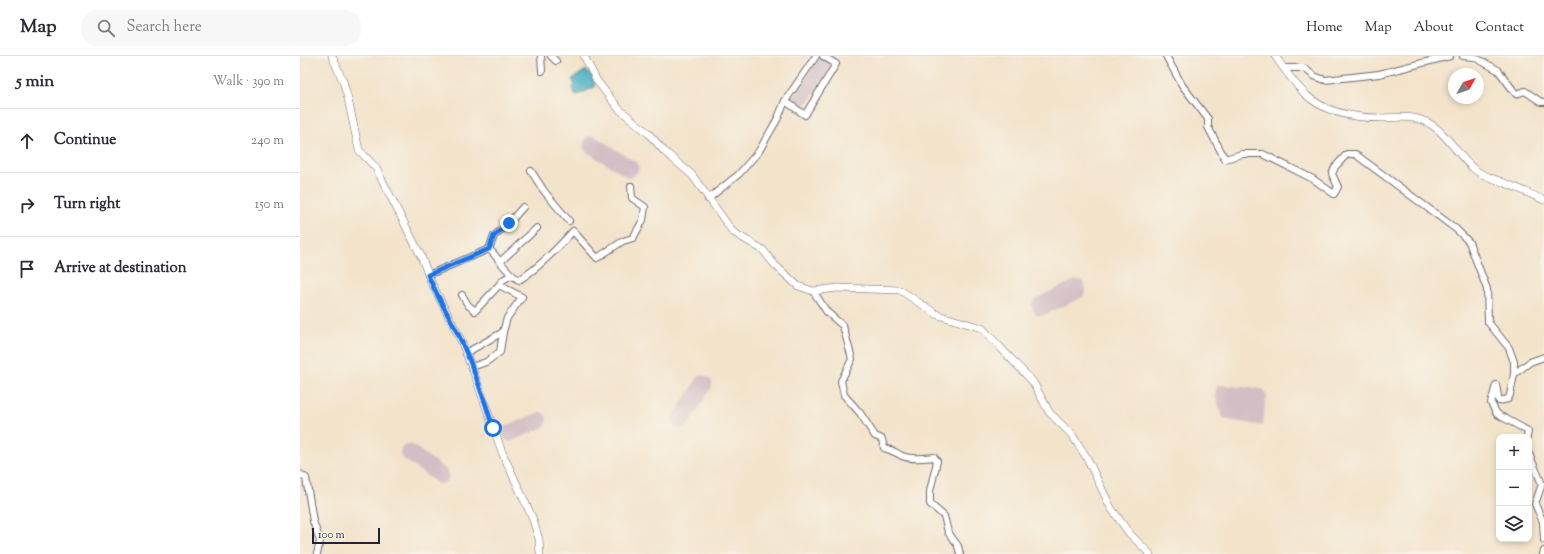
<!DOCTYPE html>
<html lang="en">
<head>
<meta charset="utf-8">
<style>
  body { margin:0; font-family:"Sorts Mill Goudy",serif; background:#f7f7f7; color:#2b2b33 }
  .controls { position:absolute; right:12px; bottom:12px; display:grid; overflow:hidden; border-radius:8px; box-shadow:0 2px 6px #0003 }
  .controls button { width:36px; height:36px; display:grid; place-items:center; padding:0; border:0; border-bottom:1px solid #e1e1e2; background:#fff; color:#2b2b33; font:20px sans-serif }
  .compass { position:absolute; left:1148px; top:12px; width:36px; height:36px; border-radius:50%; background:#fff; box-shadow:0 2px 6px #0003; rotate:50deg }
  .scale { position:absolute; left:12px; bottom:10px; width:68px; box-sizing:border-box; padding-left:4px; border:2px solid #22223b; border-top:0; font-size:11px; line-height:14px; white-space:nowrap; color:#22223b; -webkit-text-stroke:3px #f7f3e8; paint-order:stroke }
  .stop { position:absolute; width:12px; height:12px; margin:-9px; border:3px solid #1a73e8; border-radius:50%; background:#fff }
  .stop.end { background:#1a73e8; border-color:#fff; box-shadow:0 1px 4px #0008 }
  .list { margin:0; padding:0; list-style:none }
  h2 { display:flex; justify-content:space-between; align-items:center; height:52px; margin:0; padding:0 16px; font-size:17px }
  h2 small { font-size:13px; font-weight:400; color:#7c7c81 }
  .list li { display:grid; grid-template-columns:26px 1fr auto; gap:12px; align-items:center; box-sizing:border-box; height:64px; padding:0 16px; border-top:1px solid #e1e1e2 }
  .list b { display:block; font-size:15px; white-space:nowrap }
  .list em { font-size:13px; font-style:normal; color:#7c7c81 }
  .icon { flex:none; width:22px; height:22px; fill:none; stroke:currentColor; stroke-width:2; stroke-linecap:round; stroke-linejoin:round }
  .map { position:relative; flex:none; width:1244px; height:498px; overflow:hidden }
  header { display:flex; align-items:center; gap:24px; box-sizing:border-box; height:56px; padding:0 20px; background:#fff; border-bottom:1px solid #e1e1e2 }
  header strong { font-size:19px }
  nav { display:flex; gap:22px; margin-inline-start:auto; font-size:14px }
  .search { width:280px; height:36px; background:#f7f7f7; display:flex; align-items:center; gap:10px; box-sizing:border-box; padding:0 14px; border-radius:16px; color:#7c7c81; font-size:15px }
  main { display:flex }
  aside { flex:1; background:#fff }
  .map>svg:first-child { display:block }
  .industrial { fill:#d2bec5 }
  .water { fill:#46afc5; stroke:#346880 }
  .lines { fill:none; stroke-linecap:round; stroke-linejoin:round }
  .minor-casing { stroke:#6b666d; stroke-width:8 }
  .major-casing { stroke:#6b666d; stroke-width:8 }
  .minor { stroke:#fff; stroke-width:6 }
  .major { stroke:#fff; stroke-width:7 }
  .route { stroke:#1a73e8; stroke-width:5 }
</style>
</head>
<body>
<header>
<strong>Map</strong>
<div class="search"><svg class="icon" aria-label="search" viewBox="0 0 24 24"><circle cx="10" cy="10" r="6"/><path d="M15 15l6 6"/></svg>Search here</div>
<nav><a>Home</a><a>Map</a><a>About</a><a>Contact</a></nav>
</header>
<main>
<aside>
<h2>5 min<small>Walk · 390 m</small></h2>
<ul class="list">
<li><svg class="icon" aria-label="ahead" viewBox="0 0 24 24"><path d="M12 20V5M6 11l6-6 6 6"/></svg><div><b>Continue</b></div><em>240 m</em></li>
<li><svg class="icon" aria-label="right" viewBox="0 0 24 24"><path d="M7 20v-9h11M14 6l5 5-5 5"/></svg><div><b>Turn right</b></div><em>150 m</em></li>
<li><svg class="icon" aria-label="arrive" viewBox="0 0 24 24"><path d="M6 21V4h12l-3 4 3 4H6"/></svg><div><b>Arrive at destination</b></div></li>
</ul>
</aside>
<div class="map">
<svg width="1244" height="498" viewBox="0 0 1244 498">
  <rect width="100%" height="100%" fill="#f7f3e8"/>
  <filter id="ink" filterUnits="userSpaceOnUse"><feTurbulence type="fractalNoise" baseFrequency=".025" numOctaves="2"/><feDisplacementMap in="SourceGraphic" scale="8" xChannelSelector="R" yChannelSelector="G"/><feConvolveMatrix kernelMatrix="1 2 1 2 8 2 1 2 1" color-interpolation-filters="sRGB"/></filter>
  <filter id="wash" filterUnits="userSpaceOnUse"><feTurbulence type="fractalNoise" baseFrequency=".012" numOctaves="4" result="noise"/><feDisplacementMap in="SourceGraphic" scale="16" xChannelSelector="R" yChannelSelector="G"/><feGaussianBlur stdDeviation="0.9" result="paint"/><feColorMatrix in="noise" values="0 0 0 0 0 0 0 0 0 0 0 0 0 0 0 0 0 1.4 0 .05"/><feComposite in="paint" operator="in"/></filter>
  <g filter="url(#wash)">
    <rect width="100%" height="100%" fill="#f3e3ca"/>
    <!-- industrial -->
    <g class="industrial">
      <polygon points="520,0 533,9 503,54 490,45"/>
      <polygon points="289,80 295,80 337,107 339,112 337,117 333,121 329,122 285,95 283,90 285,84"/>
      <polygon points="775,224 781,224 785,229 786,235 783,241 742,260 736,259 731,249 734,243"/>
      <polygon points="402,319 408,321 412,325 412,331 386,372 381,373 376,372 373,368 372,362 398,321"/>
      <polygon points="920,329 963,333 966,337 967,342 965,347 963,370 923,363 915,339 917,330"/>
      <polygon points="240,356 244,357 247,361 246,370 210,386 205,384 201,375 204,371"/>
      <polygon points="106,388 111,388 148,415 149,419 148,425 143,428 138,428 101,401 100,396 102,391"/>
    </g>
    <!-- water -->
    <polygon class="water" points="286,14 293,22 295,31 278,39 275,38 272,32 275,30 272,23"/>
  </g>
  <g filter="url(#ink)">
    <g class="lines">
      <defs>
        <g id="minor">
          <polyline points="241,0 242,15"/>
          <polyline points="251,0 256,5"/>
          <polyline points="866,0 882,29 908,63 908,71 925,103 942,98 963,98 1013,123 1034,138 1038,131 1032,118 1035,111 1047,98 1055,98 1156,173 1169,186 1187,233 1188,266 1209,292 1214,306 1214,318 1210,339 1208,343 1199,345 1196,329 1191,347 1197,358 1228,375 1227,381"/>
          <polyline points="1163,0 1174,1 1198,14 1216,38 1225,35 1241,46 1244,46"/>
          <polyline points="984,12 1004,12 1014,20 1025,24 1079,18 1150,0"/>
          <polyline points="485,45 505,59 536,8 523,0"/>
          <polyline points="231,115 244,135 269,165"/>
          <polyline points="408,143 439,118 459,95 478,62 485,45 516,0"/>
          <polyline points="189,193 194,180 209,167 223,151"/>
          <polyline points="201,205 237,172"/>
          <path d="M128 219 189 193C199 202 207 218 219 224 239 212 257 193 273 175L297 202 323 185 333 182 343 164 345 151 332 142 331 130"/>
          <polyline points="199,229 203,224 211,219"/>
          <path d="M513 235 527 256 543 270 552 303 541 325 544 339 560 357 575 380 582 383 584 392C592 394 595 396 602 400 611 404 625 402 634 401L637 405 630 435V448L644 460 648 476 658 490 660 498"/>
          <polyline points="162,239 168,249 175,255 199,229 222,241 207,262 203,276"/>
          <polyline points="166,297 203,276 200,296 186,306 172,311"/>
          <polyline points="1214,318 1230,306 1244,301"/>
          <polyline points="1229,398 1242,428 1235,448 1243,466 1244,484"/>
          <polyline points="0,418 6,422 13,465 20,485 17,498"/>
          <polyline points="1243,498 1244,495"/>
        </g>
        <g id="major">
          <polyline points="32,0 43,25 48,43 59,94 76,112 121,200 131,226 160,282 174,317 202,396 232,461 239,483 240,498"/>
          <polyline points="284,0 297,25 319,53 348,77 364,95 392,119 433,176 463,194 475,209 498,230 513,235 538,232 600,234 638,259 682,272 733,326 749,356 772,379 787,402 811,452 829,477 850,498"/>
          <path d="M975 0C984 13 994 27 1005 38 1025 57 1056 62 1082 62 1100 61 1116 59 1132 69 1149 80 1159 101 1174 113 1183 120 1192 122 1202 126 1216 131 1230 138 1244 144"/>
        </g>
      </defs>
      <!-- minor casing -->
      <use href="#minor" class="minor-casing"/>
      <!-- major casing -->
      <use href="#major" class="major-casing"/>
      <!-- minor -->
      <use href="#minor" class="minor"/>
      <!-- major -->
      <use href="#major" class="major"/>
    </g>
  </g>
  <g class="lines" filter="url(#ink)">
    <!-- route -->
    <path class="route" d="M193 372C184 341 173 311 160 282 150 261 137 241 128 219L189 193 194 180 209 167"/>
  </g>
</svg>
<div class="controls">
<button>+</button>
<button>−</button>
<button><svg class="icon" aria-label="layers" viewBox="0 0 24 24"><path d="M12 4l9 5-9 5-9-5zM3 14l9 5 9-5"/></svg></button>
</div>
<svg class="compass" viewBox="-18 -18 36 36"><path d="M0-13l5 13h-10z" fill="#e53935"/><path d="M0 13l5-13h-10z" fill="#7c7c81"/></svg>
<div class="scale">100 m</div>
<div class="stop" style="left:193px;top:372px"></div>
<div class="stop end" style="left:209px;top:167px"></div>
</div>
</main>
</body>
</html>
